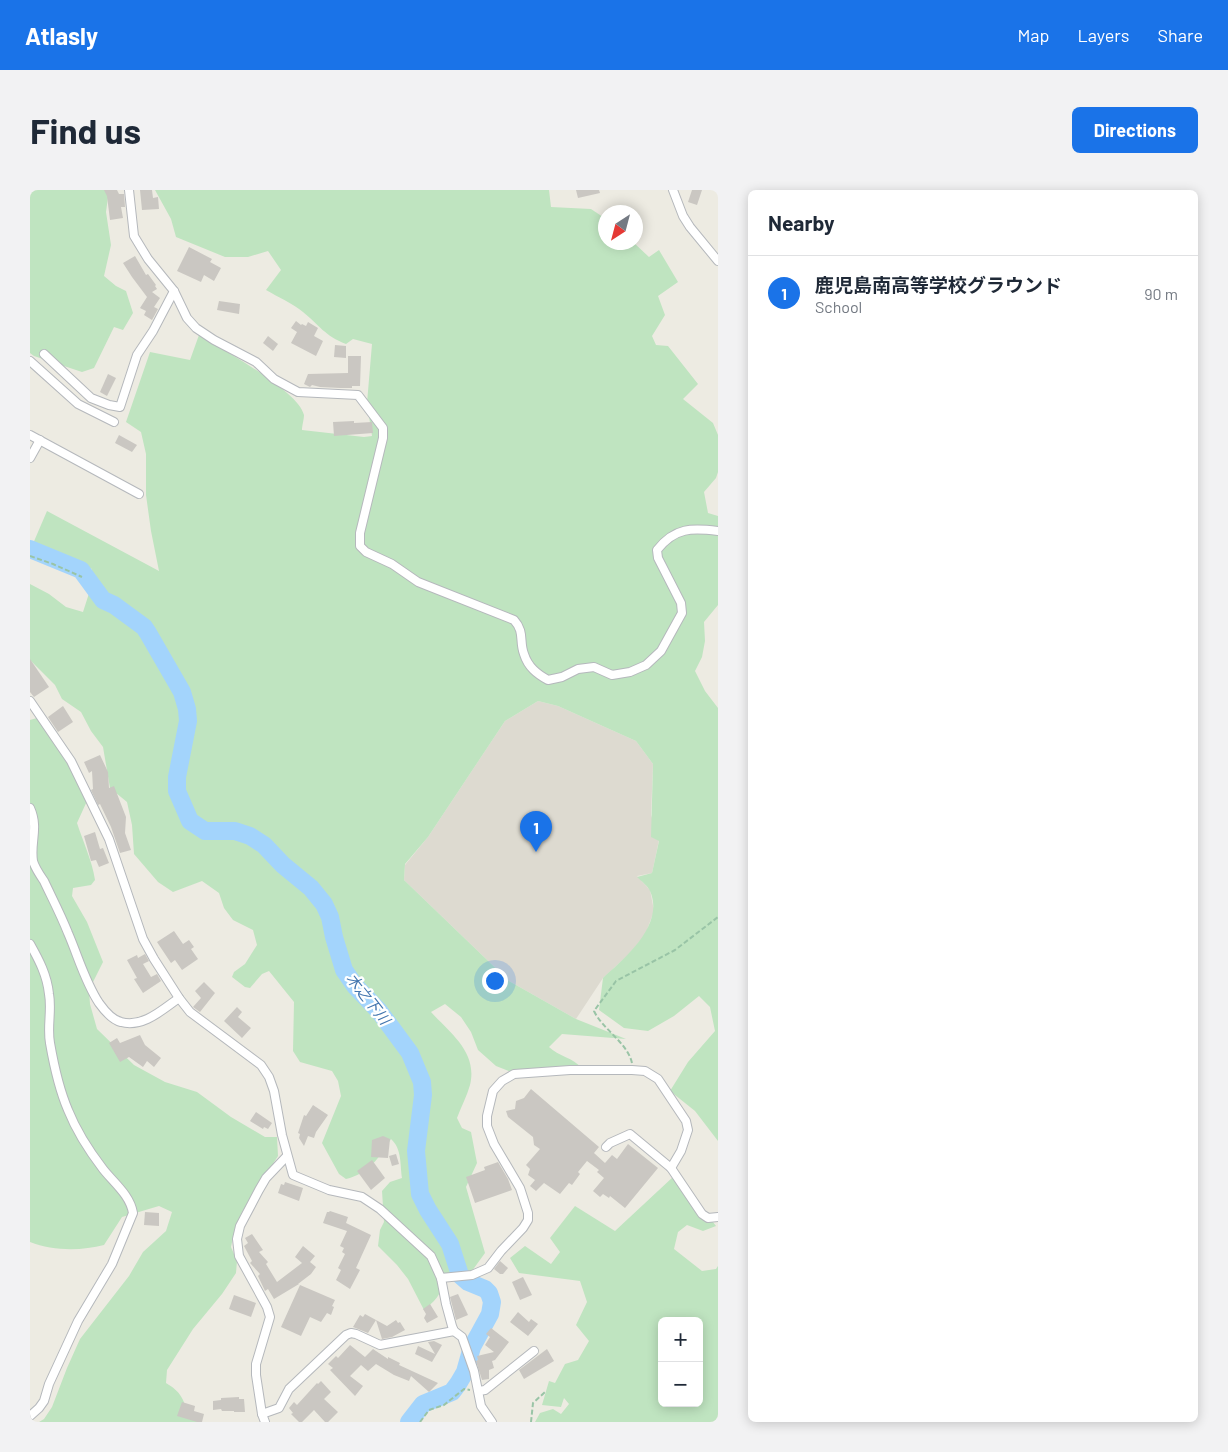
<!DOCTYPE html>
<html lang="en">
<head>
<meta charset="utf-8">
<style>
  body { margin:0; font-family:Barlow,"Noto Sans JP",sans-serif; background:#f2f2f3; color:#1f2937 }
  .controls { position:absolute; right:15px; bottom:15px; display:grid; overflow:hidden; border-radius:8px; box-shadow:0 2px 12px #0003 }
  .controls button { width:45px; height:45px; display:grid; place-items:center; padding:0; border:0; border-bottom:1px solid #e0e1e3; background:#fff; color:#1f2937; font:25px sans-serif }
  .compass { position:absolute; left:568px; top:15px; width:45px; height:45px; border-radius:50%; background:#fff; box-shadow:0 2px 12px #0003; rotate:216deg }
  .you { position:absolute; left:464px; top:790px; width:18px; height:18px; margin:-12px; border:4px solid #fff; border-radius:50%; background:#1a73e8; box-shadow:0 0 0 8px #1a73e833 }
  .badge { display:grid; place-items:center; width:32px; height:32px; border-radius:50%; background:#1a73e8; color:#fff; font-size:16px; font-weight:700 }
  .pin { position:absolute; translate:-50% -41px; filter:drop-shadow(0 1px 2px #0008) }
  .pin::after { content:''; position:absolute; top:26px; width:18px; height:15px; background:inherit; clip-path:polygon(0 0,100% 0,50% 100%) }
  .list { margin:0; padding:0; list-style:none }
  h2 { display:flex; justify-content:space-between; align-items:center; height:65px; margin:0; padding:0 20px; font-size:21px }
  h2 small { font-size:16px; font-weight:400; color:#747a83 }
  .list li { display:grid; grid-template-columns:32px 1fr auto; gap:15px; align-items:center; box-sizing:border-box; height:75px; padding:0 20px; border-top:1px solid #e0e1e3 }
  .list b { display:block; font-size:19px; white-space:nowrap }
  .list p { margin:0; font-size:16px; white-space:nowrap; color:#747a83 }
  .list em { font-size:16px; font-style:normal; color:#747a83 }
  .map { position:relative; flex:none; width:688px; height:1232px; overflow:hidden; border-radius:8px }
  header { display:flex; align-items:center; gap:30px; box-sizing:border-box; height:70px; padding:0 25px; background:#1a73e8; color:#fff }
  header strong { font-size:24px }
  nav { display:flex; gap:28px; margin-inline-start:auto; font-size:18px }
  .intro { display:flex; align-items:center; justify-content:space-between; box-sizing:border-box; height:120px; padding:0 30px }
  h1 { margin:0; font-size:35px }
  .button { padding:12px 22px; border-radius:8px; background:#1a73e8; color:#fff; font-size:18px; font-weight:700 }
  main { display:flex; gap:30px; padding:0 30px }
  aside { flex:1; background:#fff; border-radius:8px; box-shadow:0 2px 12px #0003 }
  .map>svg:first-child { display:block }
  .education { fill:#dddad0 }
  .green { fill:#bfe4c0; fill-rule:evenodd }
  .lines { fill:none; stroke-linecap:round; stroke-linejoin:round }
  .river { stroke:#a3d4fc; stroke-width:18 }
  .building { fill:#cac7c2 }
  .street-casing { stroke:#b5b8bc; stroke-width:10 }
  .path { stroke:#99c4a6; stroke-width:2; stroke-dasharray:5 2.5; stroke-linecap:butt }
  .street { stroke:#fff; stroke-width:8 }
  .labels { text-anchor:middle; stroke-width:4.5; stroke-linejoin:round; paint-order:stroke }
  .water-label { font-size:15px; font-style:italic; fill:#4275ae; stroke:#fff }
</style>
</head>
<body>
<header>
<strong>Atlasly</strong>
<nav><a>Map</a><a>Layers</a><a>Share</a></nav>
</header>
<div class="intro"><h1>Find us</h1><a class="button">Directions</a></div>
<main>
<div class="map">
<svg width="688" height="1232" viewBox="0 0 688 1232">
  <rect width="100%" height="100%" fill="#edebe2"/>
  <!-- education -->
  <polygon class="education" points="508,511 528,516 606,551 623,574 621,625 629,650 622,683 607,686 620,700 624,721 615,745 598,765 573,788 546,829 479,791 374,690 375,675 398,647 475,531"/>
  <!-- green -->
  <g class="green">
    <polygon points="0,0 79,0 76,22 81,55 74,86 86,96 96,101 103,123 93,140 84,137 64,178 52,182 4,166 0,163"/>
    <path d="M125 0H519L521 17 561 19 573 27 575 31 576 52 589 53 592 57 599 53H604L619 67 629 60 648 92 628 106 635 125 622 146 626 155 638 156 668 194 653 209 683 233 688 245V282L686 288 674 302 678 323 688 326V415L674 432 675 451 672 467 665 481 675 501 688 518V951L665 921 640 901 658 872 685 841 680 817 669 806 644 826 618 841 594 838 569 820 573 788C595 768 635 735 620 701 618 696 611 691 607 687L622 683 629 651 621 647 623 574 606 551 528 516 508 511 475 531 398 647 375 674 374 690 479 791 546 829 596 849 532 844 519 857C528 866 544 868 551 878L481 882 466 876 448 860 441 842 431 827 415 814 401 822C420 843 448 862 440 895 437 906 431 917 427 928L432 938 441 942 447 973 436 997 455 1063 439 1085 414 1088C411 1105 407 1109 394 1120L378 1089 367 1075 348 1056 350 1040 354 1032 352 1001 360 992 372 988C370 974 372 959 361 949 350 967 338 984 316 989L309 984 292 953 311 906 308 891 302 881 270 872 263 861 264 812 239 781 232 784 220 798 215 797 202 787 204 782 215 774 227 755 223 740 203 730 194 718 189 703 172 691 143 702 128 692 104 664 102 635 97 612 80 598 73 557 61 541 51 522 32 509 25 495 0 470V394L19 404 36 417 53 422 62 394 56 388 62 379 2 356 17 321 129 381 121 341 116 305V264L111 242 96 232 120 162 160 170 169 145C191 159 268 200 274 225 274 229 272 236 272 240L334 247 342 246 337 213 342 154 323 149 316 154C295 146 289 135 273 122 262 113 248 107 236 100L251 80 238 61 218 67H195L146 47 141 29Z"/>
    <path d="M7 528 37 572 57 611 47 633C53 652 62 670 65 690L61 695 43 698 42 706 57 732 73 772 59 800 60 814 67 839 104 875 135 892 167 902 201 927 235 947H247L248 966 212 1022 205 1038 201 1057 207 1071 206 1083 192 1104 163 1139 137 1180 136 1193C151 1202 153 1208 158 1224L172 1232H9L14 1229 22 1217 37 1178 50 1149 99 1086 113 1062 136 1041 142 1022 129 1016 92 1027 74 1055C51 1061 23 1061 0 1052V530Z"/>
    <path d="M643 987 663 1006 686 1036 673 1041 657 1035 648 1042 644 1059 672 1081 686 1079 688 1076V1232H505L510 1223 523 1219 531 1224 539 1214 534 1208 531 1217 512 1215 519 1191 525 1193 535 1174 548 1170 559 1151 546 1135 557 1112 550 1091 489 1083 480 1068 495 1056 521 1074 530 1062 520 1048 545 1016 585 1041ZM632 1131H669V1213H632Z"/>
  </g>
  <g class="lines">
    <!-- river -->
    <polyline class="river" points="0,359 51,380 73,410 84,415 114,437 118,443 152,502 157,519 158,531 147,587 147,601 160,631 175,641 205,641 220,646 234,655 253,675 281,698 294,714 300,727 304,747 314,780 325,796 349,821 380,863 392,892 393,905 386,961 390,1004 398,1020 420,1054 430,1085 438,1092 455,1099 459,1103 462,1112 460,1124 442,1157 435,1182 428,1194 422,1202 393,1214 379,1232"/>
  </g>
  <!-- building -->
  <g class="building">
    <polygon points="74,0 87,0 89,4 94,4 95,17 91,17 93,28 80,30 77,6"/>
    <polygon points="110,0 122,0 123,8 128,7 129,19 112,20"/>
    <polygon points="546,0 569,0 570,3 548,8"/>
    <polygon points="662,0 672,0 667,15 658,12"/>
    <polygon points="159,57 182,69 180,72 191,78 184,91 174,85 171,92 147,81"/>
    <polygon points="105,66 116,85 118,84 126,95 125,96 127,99 122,102 130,108 124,117 128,119 122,130 114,125 116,121 110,118 117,107 102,87 93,73"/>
    <polygon points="189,111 210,114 209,124 187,120"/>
    <polygon points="266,131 271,135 272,134 276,136 278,132 288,138 284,146 293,151 286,166 261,153 267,142 261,138"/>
    <polygon points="238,146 248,154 243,161 233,153"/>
    <polygon points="305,155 316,156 316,168 304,167"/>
    <polygon points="318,166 331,166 330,196 322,196 322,198 310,198 290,197 282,195 280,197 274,194 278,184 318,183"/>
    <polygon points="78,184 86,188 77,206 70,202"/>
    <polygon points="324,231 324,233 342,232 343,243 304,246 303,232"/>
    <polygon points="89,245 107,255 102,262 85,253"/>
    <polygon points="0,469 19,497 4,507 0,502"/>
    <polygon points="33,516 43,532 28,542 18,527"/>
    <polygon points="70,565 78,582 79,598 84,596 96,627 95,643 101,660 90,663 81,637 70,614 68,615 61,600 63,599 62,581 59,583 54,572"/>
    <polygon points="65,642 70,659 73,658 79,673 69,677 66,670 61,671 54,646"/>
    <polygon points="144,741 153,754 159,750 164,757 161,759 168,769 152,780 145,770 141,773 127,752"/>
    <polygon points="115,764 119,771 113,774 121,787 127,784 131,791 113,803 104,789 107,788 97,770 107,765 108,768"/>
    <polygon points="174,792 185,803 170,822 163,817 171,808 165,801"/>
    <polygon points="207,817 212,822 208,827 221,838 212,848 194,831"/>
    <polygon points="110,845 115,855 131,868 124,877 117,871 113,877 99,867 90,872 79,853 87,848 90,853"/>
    <polygon points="501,899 569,957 564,963 575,973 582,965 587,969 598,954 628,978 595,1018 580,1006 579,1008 573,1004 570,1007 563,1001 574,988 567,982 569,980 557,971 548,982 550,984 542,995 539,993 530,1004 514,993 506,1001 500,996 505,990 498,985 500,979 496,975 510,959 504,955 503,947 478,927 476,921 485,919 486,911 494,908"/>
    <polygon points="283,915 298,925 286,942 284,948 278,946 274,956 269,948 270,944 268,943 274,925 276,926"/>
    <polygon points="226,922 242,933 238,939 234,937 233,939 220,931"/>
    <polygon points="353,946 360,949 358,968 341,967 342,950"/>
    <polygon points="366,964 369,974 362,976 359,966"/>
    <polygon points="342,970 355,988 341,1000 327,981"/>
    <polygon points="468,972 478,989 482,1000 445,1013 436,987 455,980 454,977"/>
    <polygon points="255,992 273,998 269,1011 248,1003 251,994 254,995"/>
    <polygon points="300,1021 318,1027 316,1033 341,1045 326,1078 330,1080 320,1099 306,1090 311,1080 308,1078 315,1064 312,1062 314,1058 310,1056 317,1041 293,1033 297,1022 299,1022"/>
    <polygon points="115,1022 129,1023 129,1036 114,1035"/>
    <polygon points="222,1044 233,1060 229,1062 238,1072 236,1074 247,1092 272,1073 265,1067 273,1056 285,1066 280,1072 286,1077 281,1084 268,1094 269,1094 244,1109 238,1099 235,1101 228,1086 230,1084 220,1073 222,1071 214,1056 218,1053 215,1048"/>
    <polygon points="470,1071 478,1078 473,1084 470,1084 464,1079"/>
    <polygon points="493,1087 502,1105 490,1110 482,1092"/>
    <polygon points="270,1095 305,1110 302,1116 304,1117 301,1125 297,1123 291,1132 280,1127 271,1146 251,1137"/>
    <polygon points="428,1104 438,1125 426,1130 420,1107"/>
    <polygon points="204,1105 226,1113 221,1127 199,1119"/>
    <polygon points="400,1114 408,1127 397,1133 394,1128 396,1124 393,1119"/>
    <polygon points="488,1122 499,1132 501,1129 508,1134 498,1146 480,1132"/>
    <polygon points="335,1124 357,1136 366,1130 368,1133 370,1132 375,1140 362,1147 352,1149 346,1130 338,1143 323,1137 330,1125 333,1127"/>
    <polygon points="461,1138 479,1152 465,1170 462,1171 464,1178 459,1180 459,1189 452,1190 446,1171 448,1170 447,1166 464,1162 455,1155 460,1147 456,1144"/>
    <polygon points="404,1151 412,1155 402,1172 385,1164 388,1156 405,1164 398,1152"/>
    <polygon points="320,1155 335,1167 343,1159 358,1169 358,1167 370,1173 369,1175 408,1193 399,1202 381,1186 379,1191 364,1185 346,1174 338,1181 331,1175 320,1186 333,1196 325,1206 300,1180 303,1178 298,1174 306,1166 308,1168"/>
    <polygon points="517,1159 524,1171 494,1189 489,1180"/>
    <polygon points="291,1191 301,1202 294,1209 308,1222 298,1232 295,1232 284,1220 272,1232 269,1232 261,1224 263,1223 259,1218 264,1212 267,1215 287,1193 288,1194"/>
    <polygon points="209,1207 209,1209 214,1209 215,1222 204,1222 204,1221 192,1221 191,1219 183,1220 183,1211 191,1210 191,1208"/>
    <polygon points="152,1212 165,1216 164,1221 174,1224 172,1232 167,1232 147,1226"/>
  </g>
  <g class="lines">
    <defs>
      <g id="street">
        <path d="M99 0 104 46 118 69 144 101 157 128 166 138 184 150 226 172 244 189 268 202 328 205 353 238V248L330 343V356L336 362 362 374 388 392 484 430C495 442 489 451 494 464 498 477 507 484 518 490L532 487 548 479 564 477 582 485 600 482 616 475 631 461 652 423 651 413 628 368 627 360C645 337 662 338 688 341"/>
        <polyline points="643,0 653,26 660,37 688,71"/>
        <polyline points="14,164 61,208 79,215 90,217 107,165 123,141 144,101"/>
        <polyline points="0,171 48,214 84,232"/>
        <polyline points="0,245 109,304"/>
        <polyline points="0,268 10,250"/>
        <polyline points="0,511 41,571 79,649 113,749 124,769 149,808 160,822 231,875 239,887 244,901 252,945 263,985 299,1000 332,1007 350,1019 401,1066 411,1088 416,1114 422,1136 424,1141 432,1147 444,1181 451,1216 462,1232"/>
        <path d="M0 618C9 638 0 652 3 671 5 678 10 685 14 691 22 708 31 725 38 743 48 766 55 792 69 813 74 820 82 830 91 832 113 838 132 820 149 808"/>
        <path d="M0 754C9 770 17 785 19 804 22 820 17 837 20 853 24 876 29 899 38 920 46 940 60 962 73 979 84 993 100 1005 103 1023L82 1074 48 1131 19 1194 14 1211 9 1218 0 1226"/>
        <polyline points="576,957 580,953 600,944 641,978 672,1024 678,1028 688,1027"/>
        <polyline points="411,1088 442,1085 458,1078 471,1061 493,1038 498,1030 498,1023 490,998 464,954 457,936 457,926 463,901 472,891 484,884 540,880 602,880 615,881 628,889 656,931 658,940 651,961 641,978"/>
        <polyline points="449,1201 455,1200 504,1161"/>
        <polyline points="232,1224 249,1218 259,1199 316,1145 321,1143 326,1144 350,1155 424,1141"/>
        <polyline points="235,1232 232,1224 226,1185 226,1174 240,1127 237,1117 209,1066 207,1049 210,1036 229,1000 236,988 257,966"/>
      </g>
    </defs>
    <!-- street casing -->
    <use href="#street" class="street-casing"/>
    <!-- path -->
    <g class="path">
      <polyline points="0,366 23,374 52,387"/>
      <path d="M602 873C597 852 573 840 564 821L586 791 645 760 688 727"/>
      <polyline points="390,1232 399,1220 414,1215 434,1199 440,1200"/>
      <polyline points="501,1232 503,1213 515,1202"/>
    </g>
    <!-- street -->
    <use href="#street" class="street"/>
  </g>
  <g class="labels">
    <!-- water labels -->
    <g class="water-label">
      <text transform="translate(338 809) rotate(52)" y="5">木之下川</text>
    </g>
  </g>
</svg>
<div class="controls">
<button>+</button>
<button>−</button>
</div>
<svg class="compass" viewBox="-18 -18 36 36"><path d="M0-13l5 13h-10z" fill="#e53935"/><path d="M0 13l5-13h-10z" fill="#747a83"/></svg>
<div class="you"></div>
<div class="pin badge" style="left:506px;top:662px">1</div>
</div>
<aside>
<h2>Nearby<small></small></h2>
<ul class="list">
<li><span class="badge">1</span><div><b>鹿児島南高等学校グラウンド</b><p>School</p></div><em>90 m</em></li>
</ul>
</aside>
</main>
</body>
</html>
